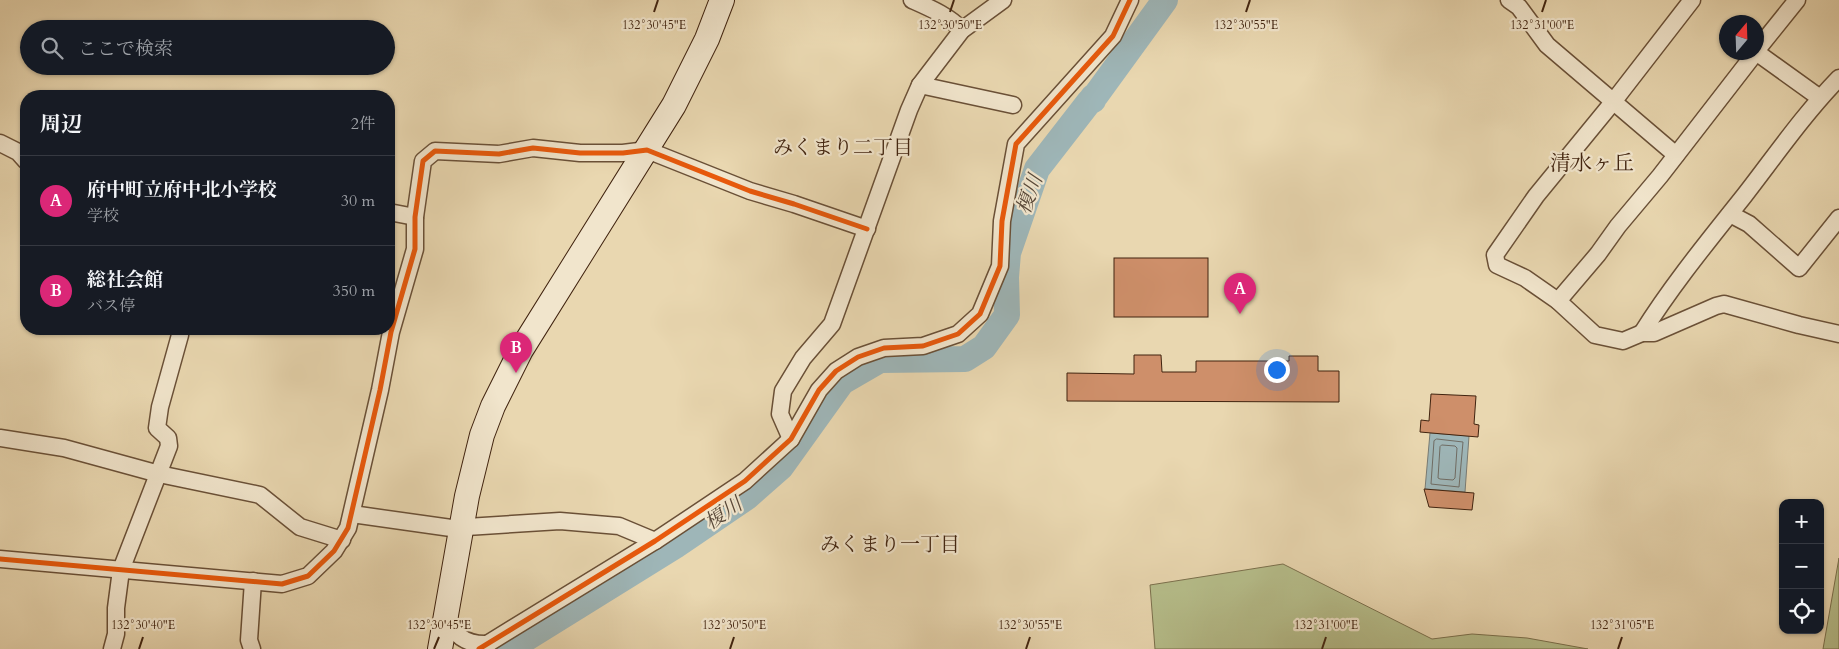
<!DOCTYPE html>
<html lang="ja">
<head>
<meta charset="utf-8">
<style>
  body { margin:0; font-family:Cardo,"Noto Serif JP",serif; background:#242831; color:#f1f3f6 }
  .controls { position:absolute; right:15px; bottom:15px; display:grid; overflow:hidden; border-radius:10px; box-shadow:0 1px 4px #0004 }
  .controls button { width:45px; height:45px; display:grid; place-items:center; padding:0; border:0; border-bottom:1px solid #363941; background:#171b24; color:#f1f3f6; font:25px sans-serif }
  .compass { position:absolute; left:1719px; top:15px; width:45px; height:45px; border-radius:50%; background:#171b24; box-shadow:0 1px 4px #0004; rotate:19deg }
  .you { position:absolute; left:1276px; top:369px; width:18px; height:18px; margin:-12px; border:4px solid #fff; border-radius:50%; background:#1a73e8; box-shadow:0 0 0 8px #1a73e833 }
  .badge { display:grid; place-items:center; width:32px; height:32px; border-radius:50%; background:#db2777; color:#fff; font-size:16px; font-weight:700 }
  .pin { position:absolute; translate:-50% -41px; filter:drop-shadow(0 1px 2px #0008) }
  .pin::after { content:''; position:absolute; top:26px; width:18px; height:15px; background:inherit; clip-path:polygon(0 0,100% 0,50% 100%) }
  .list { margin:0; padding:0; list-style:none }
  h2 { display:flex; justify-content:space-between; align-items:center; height:65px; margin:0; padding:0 20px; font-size:21px }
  h2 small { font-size:16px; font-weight:400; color:#9ea1a6 }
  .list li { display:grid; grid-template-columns:32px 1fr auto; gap:15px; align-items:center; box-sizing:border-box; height:90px; padding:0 20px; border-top:1px solid #363941 }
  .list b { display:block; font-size:19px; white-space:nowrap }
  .list p { margin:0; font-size:16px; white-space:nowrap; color:#9ea1a6 }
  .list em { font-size:16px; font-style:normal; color:#9ea1a6 }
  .icon { flex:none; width:28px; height:28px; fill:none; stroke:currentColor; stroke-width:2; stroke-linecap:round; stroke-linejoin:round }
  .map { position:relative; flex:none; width:1839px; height:649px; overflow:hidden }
  .search { position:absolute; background:#171b24; box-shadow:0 1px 4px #0004; left:20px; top:20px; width:375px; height:55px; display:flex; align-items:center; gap:12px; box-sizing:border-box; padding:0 18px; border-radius:28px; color:#9ea1a6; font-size:19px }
  .panel { position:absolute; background:#171b24; box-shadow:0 1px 4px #0004; left:20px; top:90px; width:375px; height:245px; border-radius:20px }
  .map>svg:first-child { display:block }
  .green { fill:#b6be8b; stroke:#7b704d }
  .water { fill:#9eb6b8; stroke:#787b74 }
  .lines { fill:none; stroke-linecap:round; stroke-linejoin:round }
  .shore { stroke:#6f6c64; stroke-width:1 }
  .river { stroke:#9eb6b8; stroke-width:26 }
  .building { fill:#ce8f6a; stroke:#40230f }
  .street-casing { stroke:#6a5037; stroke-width:19 }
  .secondary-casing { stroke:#40230f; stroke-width:26 }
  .street { stroke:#f1e5cc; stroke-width:16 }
  .secondary { stroke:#f1e5cc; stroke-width:24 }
  .cycleway-casing { stroke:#f1e5cc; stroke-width:8 }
  .cycleway { stroke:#e8590c; stroke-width:5 }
  .ticks { fill:none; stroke:#40230f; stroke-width:2 }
  .labels { text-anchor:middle; stroke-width:4.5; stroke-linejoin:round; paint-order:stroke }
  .neighbourhood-label { font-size:20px; fill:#40230f; stroke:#f1e5cc }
  .water-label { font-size:20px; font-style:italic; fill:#584839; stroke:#f1e5cc }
  .quarter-label { font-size:21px; fill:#40230f; stroke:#f1e5cc }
  .ticks-label { font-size:12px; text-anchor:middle; fill:#40230f; stroke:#f1e5cc; stroke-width:4.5; stroke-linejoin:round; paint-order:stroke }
</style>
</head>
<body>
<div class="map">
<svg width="1839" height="649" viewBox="0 0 1839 649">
  <rect width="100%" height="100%" fill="#e9d7b0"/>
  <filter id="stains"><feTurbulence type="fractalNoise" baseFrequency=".004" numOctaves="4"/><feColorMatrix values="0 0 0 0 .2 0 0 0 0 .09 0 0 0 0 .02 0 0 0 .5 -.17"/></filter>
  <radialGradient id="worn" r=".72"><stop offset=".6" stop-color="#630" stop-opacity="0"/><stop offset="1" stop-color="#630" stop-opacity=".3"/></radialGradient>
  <!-- green -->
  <g class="green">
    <polygon points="1839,558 1839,649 1823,649"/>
    <polygon points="1283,564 1432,639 1472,634 1527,638 1588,649 1155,649 1150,585"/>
  </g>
  <!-- water -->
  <polygon class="water" points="1430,433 1469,436 1465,492 1425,489"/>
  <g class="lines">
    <!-- shore -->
    <g class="shore">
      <polygon points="1437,439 1463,442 1459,487 1431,484 1434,441"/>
      <polygon points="1442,445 1455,446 1457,448 1455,478 1453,480 1440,479 1438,478 1440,447"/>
    </g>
    <!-- river -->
    <polyline class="river" points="509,649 675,546 747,497 781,467 842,382 880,360 965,359 984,347 1007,315 1006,277 1008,253 1037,169 1089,102 1093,100 1093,97 1096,95 1165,0"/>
  </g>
  <!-- building -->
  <g class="building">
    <rect x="1114" y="258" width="94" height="59"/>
    <polygon points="1134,355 1161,355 1162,372 1196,372 1196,361 1289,361 1289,356 1318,356 1318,371 1339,371 1339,402 1067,401 1067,373 1134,374"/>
    <polygon points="1431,394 1476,396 1474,424 1479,425 1478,437 1420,432 1421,420 1429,421"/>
    <polygon points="1424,489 1474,493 1472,510 1429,507"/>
  </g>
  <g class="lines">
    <defs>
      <g id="street">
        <path d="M912 0C930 8 949 16 962 30"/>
        <polyline points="1509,0 1519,7 1547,45 1676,155"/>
        <polyline points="1692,0 1613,102 1536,196 1495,255 1497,265 1525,278 1558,301 1595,335 1623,341 1642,333 1654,333 1716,306 1724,304 1799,325 1839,334"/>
        <polyline points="1756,51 1797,0"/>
        <polyline points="1756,52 1820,98"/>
        <polyline points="920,85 1013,105"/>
        <polyline points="0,143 18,152 26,161"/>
        <polyline points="389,212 415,217"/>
        <polyline points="1730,214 1749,224 1799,268 1839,218"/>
        <polyline points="1558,301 1598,254 1618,226 1660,176 1756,52"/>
        <path d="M1642 333C1672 285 1709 240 1744 196 1775 156 1804 114 1839 78"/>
        <polyline points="0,438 64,448 159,474 260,495 300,527 342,540"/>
        <polyline points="791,439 780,414 783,391 803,358 832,324 909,110 920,85 962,30 1003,0"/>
        <polyline points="352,514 451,528 560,521 619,526 655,541"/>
        <polyline points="0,559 282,584 308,576 334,551 348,528 380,390 391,332 415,249 415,217 423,161 435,151 499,154 533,148 580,153 623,153 647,150 750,191 794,204 867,229"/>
        <path d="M446 614C451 635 467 645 488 644"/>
        <polyline points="112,649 116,634 116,608 121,570 169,446 168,438 157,428 160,407 180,335"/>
        <polyline points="252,649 249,640 253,581"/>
        <polyline points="479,649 655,541 745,481 791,439 819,390 836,371 858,357 884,348 923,346 958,334 980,314 1000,266 1002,221 1016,144 1113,36 1130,0"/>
      </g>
      <polyline id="secondary" points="440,649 467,496 482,435 493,406 521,350 674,105 707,39 722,0"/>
    </defs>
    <!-- street casing -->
    <use href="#street" class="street-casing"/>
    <!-- secondary casing -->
    <use href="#secondary" class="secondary-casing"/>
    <!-- street -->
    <use href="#street" class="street"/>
    <!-- secondary -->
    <use href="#secondary" class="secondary"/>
    <defs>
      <g id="cycleway">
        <polyline points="0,559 282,584 308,576 334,551 348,528 380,390 391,332 415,249 415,217 423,161 435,151 499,154 533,148 580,153 623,153 647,150 750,191 794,204 867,229"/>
        <polyline points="479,649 655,541 745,481 791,439 819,390 836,371 858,357 884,348 923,346 958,334 980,314 1000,266 1002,221 1016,144 1113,36 1130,0"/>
      </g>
    </defs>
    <!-- cycleway casing -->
    <use href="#cycleway" class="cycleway-casing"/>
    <!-- cycleway -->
    <use href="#cycleway" class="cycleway"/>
  </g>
  <!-- ticks -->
  <path class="ticks" d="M654 12 658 0M950 12 954 0M1246 12 1250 0M1542 12 1546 0M139 649 143 637M434 649 439 637M730 649 734 637M1026 649 1030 637M1322 649 1326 637M1618 649 1622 637"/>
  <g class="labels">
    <!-- neighbourhood labels -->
    <g class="neighbourhood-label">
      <text x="843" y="154">みくまり二丁目</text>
      <text x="890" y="551">みくまり一丁目</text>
    </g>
    <!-- water labels -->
    <g class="water-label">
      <text transform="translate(1029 194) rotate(-70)" y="7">榎川</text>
      <text transform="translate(723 513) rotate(-34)" y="7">榎川</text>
    </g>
    <!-- quarter labels -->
    <g class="quarter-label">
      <text x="1592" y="170">清水ヶ丘</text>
    </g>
  </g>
  <g class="ticks-label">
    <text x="950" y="29">132°30'50"E</text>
    <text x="1246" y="29">132°30'55"E</text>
    <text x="654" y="29">132°30'45"E</text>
    <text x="1542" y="29">132°31'00"E</text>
    <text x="143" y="629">132°30'40"E</text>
    <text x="439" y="629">132°30'45"E</text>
    <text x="734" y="629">132°30'50"E</text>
    <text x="1030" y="629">132°30'55"E</text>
    <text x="1326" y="629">132°31'00"E</text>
    <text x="1622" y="629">132°31'05"E</text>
  </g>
  <rect width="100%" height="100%" filter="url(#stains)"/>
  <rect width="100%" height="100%" fill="url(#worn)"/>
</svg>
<div class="controls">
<button>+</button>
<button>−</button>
<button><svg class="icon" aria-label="locate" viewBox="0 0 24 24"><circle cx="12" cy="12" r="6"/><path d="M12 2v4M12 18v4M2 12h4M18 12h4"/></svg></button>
</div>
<svg class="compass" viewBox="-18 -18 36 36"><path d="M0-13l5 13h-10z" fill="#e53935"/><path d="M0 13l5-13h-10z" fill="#9ea1a6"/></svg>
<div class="you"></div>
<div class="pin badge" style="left:1240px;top:314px">A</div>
<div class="pin badge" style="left:516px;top:373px">B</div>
<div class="search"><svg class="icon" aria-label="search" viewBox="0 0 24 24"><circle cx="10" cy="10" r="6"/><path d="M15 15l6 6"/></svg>ここで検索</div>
<section class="panel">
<h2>周辺<small>2件</small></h2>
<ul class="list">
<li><span class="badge">A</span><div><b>府中町立府中北小学校</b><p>学校</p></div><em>30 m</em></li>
<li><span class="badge">B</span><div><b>総社会館</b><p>バス停</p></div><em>350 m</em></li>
</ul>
</section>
</div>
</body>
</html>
